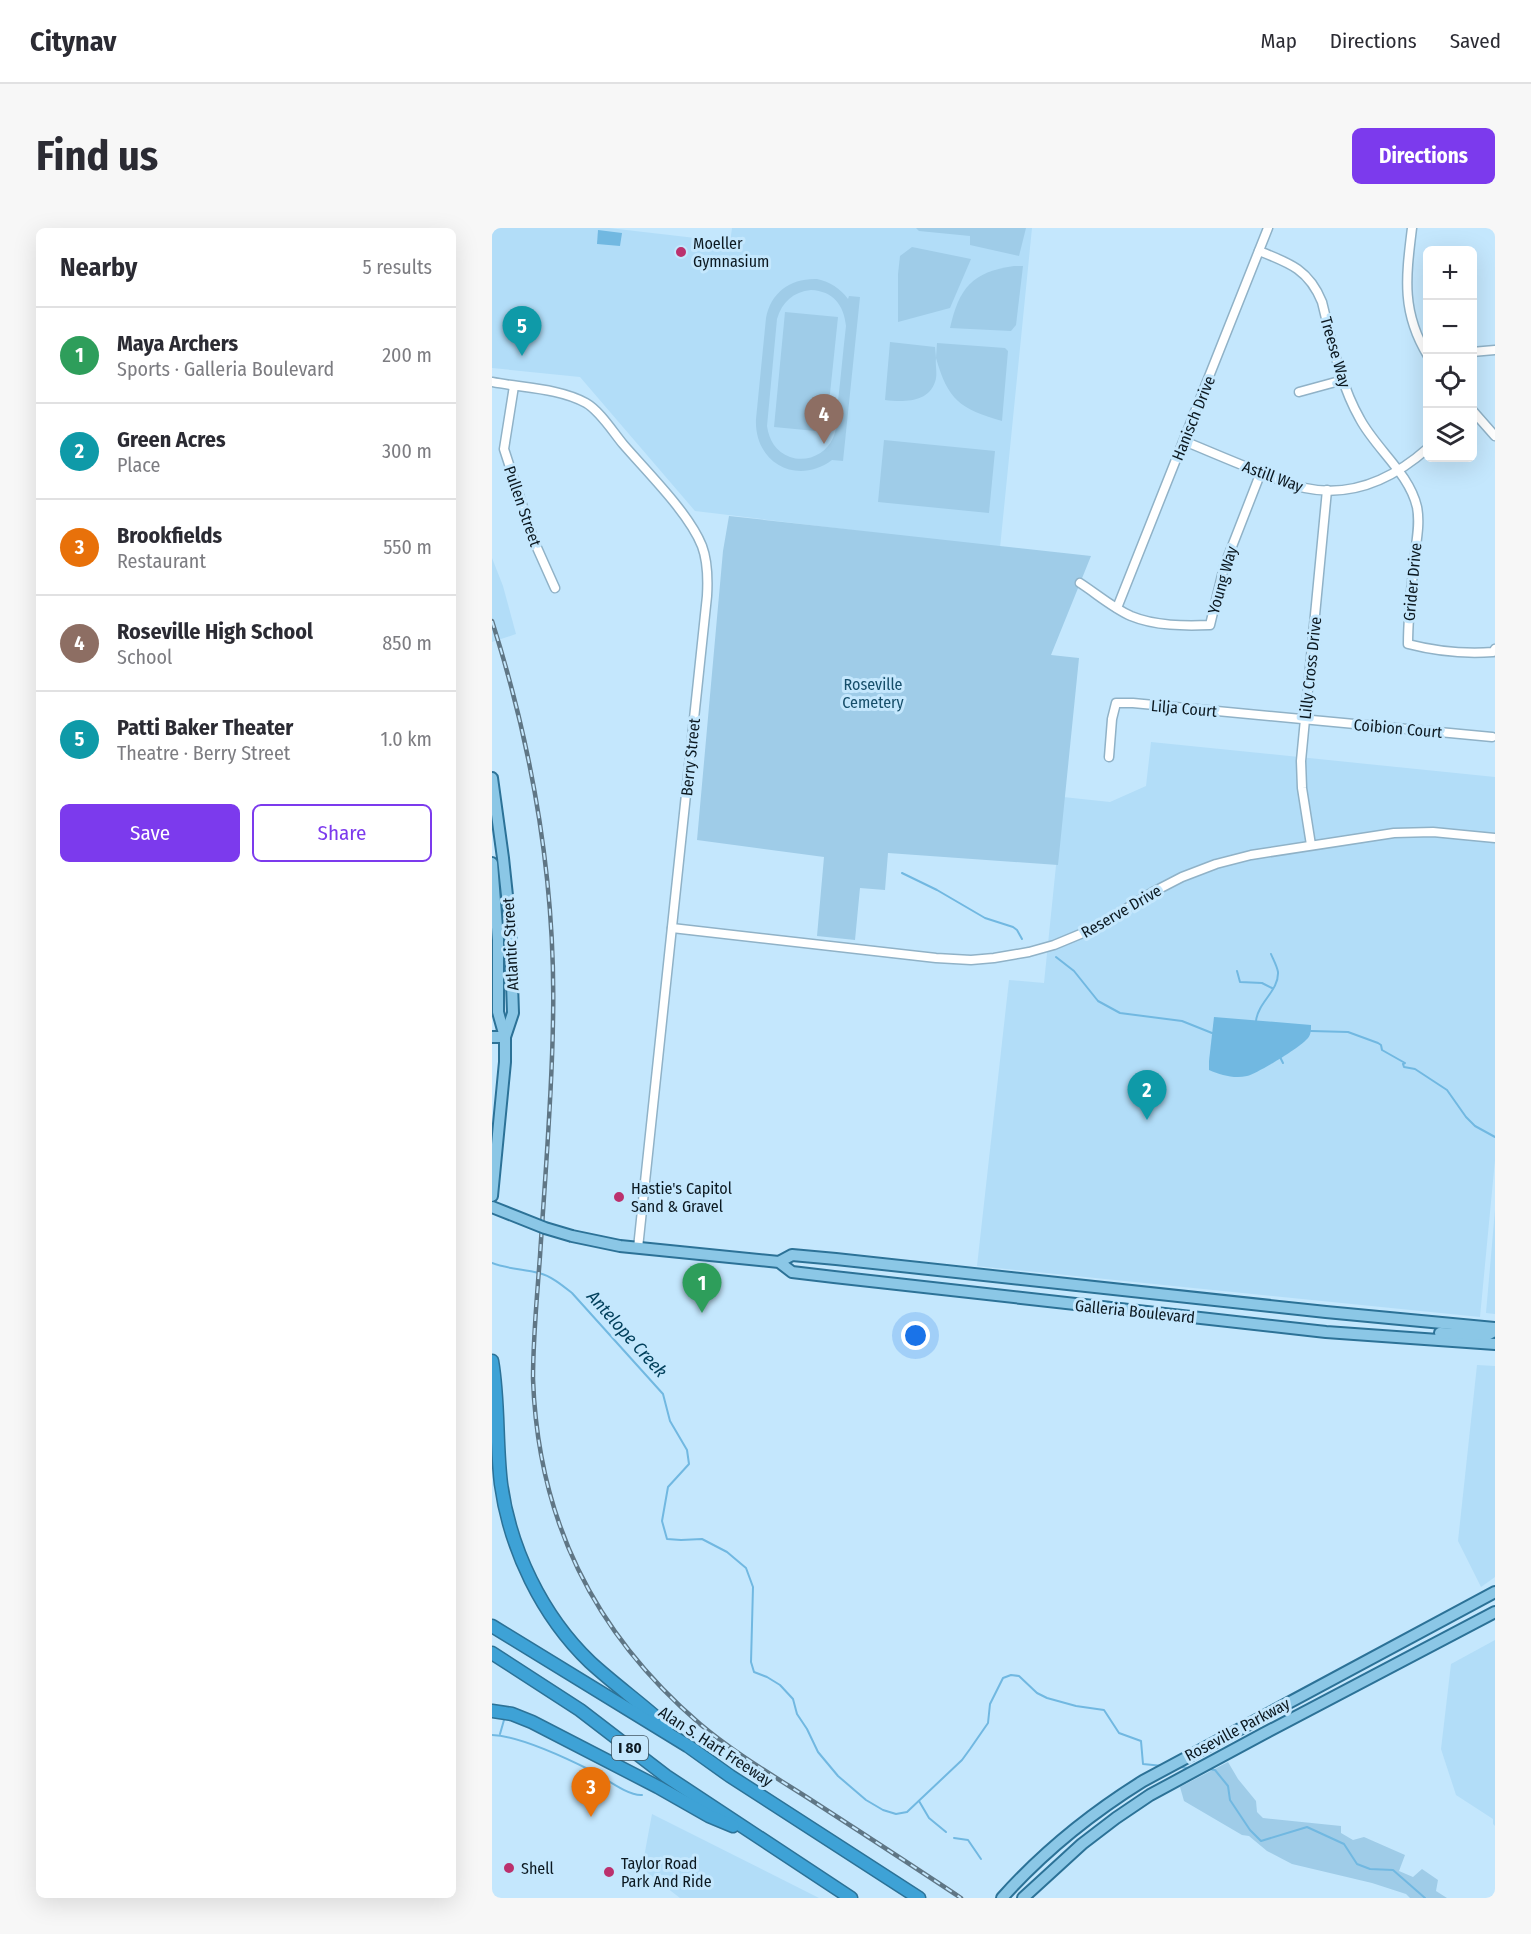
<!DOCTYPE html>
<html lang="en">
<head>
<meta charset="utf-8">
<style>
  body { margin:0; font-family:"Fira Sans Condensed",sans-serif; background:#f7f7f7; color:#2b2b33 }
  .controls { position:absolute; right:18px; top:18px; display:grid; overflow:hidden; border-radius:9px; box-shadow:0 6px 24px #0002 }
  .controls button { width:54px; height:54px; display:grid; place-items:center; padding:0; border:0; border-bottom:2px solid #e1e1e2; background:#fff; color:#2b2b33; font:30px sans-serif }
  .you { position:absolute; left:424px; top:1108px; width:21px; height:21px; margin:-15px; border:4px solid #fff; border-radius:50%; background:#1a73e8; box-shadow:0 0 0 9px #1a73e833 }
  .badge { display:grid; place-items:center; width:39px; height:39px; border-radius:50%; background:#7c3aed; color:#fff; font-size:20px; font-weight:700 }
  .pin { position:absolute; translate:-50% -50px; filter:drop-shadow(0 2px 3px #0008) }
  .pin::after { content:''; position:absolute; top:32px; width:21px; height:18px; background:inherit; clip-path:polygon(0 0,100% 0,50% 100%) }
  .list { margin:0; padding:0; list-style:none }
  h2 { display:flex; justify-content:space-between; align-items:center; height:78px; margin:0; padding:0 24px; font-size:26px }
  h2 small { font-size:20px; font-weight:400; color:#7c7c81 }
  .list li { display:grid; grid-template-columns:39px 1fr auto; gap:18px; align-items:center; box-sizing:border-box; height:96px; padding:0 24px; border-top:2px solid #e1e1e2 }
  .list b { display:block; font-size:22px; white-space:nowrap }
  .list p { margin:0; font-size:20px; white-space:nowrap; color:#7c7c81 }
  .list em { font-size:20px; font-style:normal; color:#7c7c81 }
  .actions { display:flex; gap:12px; padding:18px 24px }
  .actions a { flex:1; padding:14px 0; border:2px solid #7c3aed; border-radius:9px; text-align:center; font-size:21px; color:#7c3aed }
  .actions .main { background:#7c3aed; color:#fff }
  .icon { flex:none; width:33px; height:33px; fill:none; stroke:currentColor; stroke-width:2; stroke-linecap:round; stroke-linejoin:round }
  .map { position:relative; flex:none; width:1003px; height:1670px; overflow:hidden; border-radius:9px }
  header { display:flex; align-items:center; gap:36px; box-sizing:border-box; height:84px; padding:0 30px; background:#fff; border-bottom:2px solid #e1e1e2 }
  header strong { font-size:28px }
  nav { display:flex; gap:33px; margin-inline-start:auto; font-size:21px }
  .intro { display:flex; align-items:center; justify-content:space-between; box-sizing:border-box; height:144px; padding:0 36px }
  h1 { margin:0; font-size:42px }
  .button { padding:15px 27px; border-radius:9px; background:#7c3aed; color:#fff; font-size:21px; font-weight:700 }
  main { display:flex; gap:36px; padding:0 36px }
  aside { flex:1; background:#fff; border-radius:9px; box-shadow:0 6px 24px #0002 }
  .map>svg:first-child { display:block }
  .built { fill:#b2ddf8 }
  .green { fill:#9fcce8; fill-rule:evenodd }
  .water { fill:#71b8e1 }
  .lines { fill:none; stroke-linecap:round; stroke-linejoin:round }
  .stream { stroke:#71b8e1; stroke-width:2 }
  .minor-casing { stroke:#90b2c7; stroke-width:11 }
  .major-casing { stroke:#2c7297; stroke-width:14 }
  .highway-casing { stroke:#2c7297; stroke-width:15 }
  .minor { stroke:#fff; stroke-width:8 }
  .major { stroke:#8bc7e6; stroke-width:10 }
  .highway { stroke:#3ea2d6; stroke-width:12 }
  .rail-casing { stroke:#5f7685; stroke-width:4.5 }
  .rail { stroke:#c4e7fd; stroke-width:2; stroke-dasharray:7; stroke-linecap:butt }
  .major-bridge-casing { stroke:#2c7297; stroke-width:14; stroke-linecap:butt }
  .major-bridge { stroke:#8bc7e6; stroke-width:10 }
  .poi-dot { fill:#bb316d; stroke:#c4e7fd; stroke-width:2 }
  .labels { text-anchor:middle; stroke-width:6; stroke-linejoin:round; paint-order:stroke }
  .shield { fill:#c4e7fd; stroke:#435763; stroke-width:1.5 }
  .shield-label { font-size:15px; font-weight:bold; fill:#0c1921 }
  .poi-label { font-size:16px; fill:#0c1921; stroke:#c4e7fd; text-anchor:start }
  .street-label { font-size:16px; fill:#0c1921; stroke:#c4e7fd }
  .park-label { font-size:16px; fill:#164e6a; stroke:#c4e7fd }
  .water-label { font-size:18px; font-style:italic; fill:#02405c; stroke:#c4e7fd }
</style>
</head>
<body>
<header>
<strong>Citynav</strong>
<nav><a>Map</a><a>Directions</a><a>Saved</a></nav>
</header>
<div class="intro"><h1>Find us</h1><a class="button">Directions</a></div>
<main>
<aside>
<h2>Nearby<small>5 results</small></h2>
<ul class="list">
<li><span class="badge" style="background:#2e9e5b">1</span><div><b>Maya Archers</b><p>Sports · Galleria Boulevard</p></div><em>200 m</em></li>
<li><span class="badge" style="background:#0f9aa8">2</span><div><b>Green Acres</b><p>Place</p></div><em>300 m</em></li>
<li><span class="badge" style="background:#e8710a">3</span><div><b>Brookfields</b><p>Restaurant</p></div><em>550 m</em></li>
<li><span class="badge" style="background:#8d6e63">4</span><div><b>Roseville High School</b><p>School</p></div><em>850 m</em></li>
<li><span class="badge" style="background:#0f9aa8">5</span><div><b>Patti Baker Theater</b><p>Theatre · Berry Street</p></div><em>1.0 km</em></li>
</ul>
<div class="actions"><a class="main">Save</a><a>Share</a></div>
</aside>
<div class="map">
<svg width="1003" height="1670" viewBox="0 0 1003 1670">
  <rect width="100%" height="100%" fill="#c4e7fd"/>
  <!-- built -->
  <g class="built">
    <polygon points="0,0 117,0 238,14 240,0 540,0 508,320 203,283 88,149 0,140"/>
    <polygon points="0,330 11,358 24,406 0,414"/>
    <polygon points="659,514 1003,549 1003,932 988,1089 485,1038 517,752 552,755 571,569 618,574 654,558"/>
    <polygon points="1003,982 1003,1086 994,1085"/>
    <polygon points="985,1137 1003,1138 1003,1349 989,1359 966,1313"/>
    <polygon points="1003,1412 1003,1598 1001,1596 1001,1591 964,1567 949,1521 959,1436"/>
    <polygon points="160,1586 327,1670 188,1670 144,1636 152,1629"/>
  </g>
  <!-- green -->
  <g class="green">
    <polygon points="424,0 534,0 527,28 478,17 478,8 427,3"/>
    <polygon points="420,19 479,31 458,80 406,94 406,46 408,28"/>
    <path d="M522 38H531L524 97 519 103 458 100C467 60 480 44 522 38Z"/>
    <path d="M325 51C338 54 348 60 356 71L357 68 368 69 351 233 340 232C305 258 262 235 264 191L274 90C279 64 299 50 325 51ZM319 62C341 63 352 77 354 98 351 123 349 148 346 173 345 185 346 199 341 210 334 226 315 235 298 229 284 224 277 212 275 198L285 91C290 74 301 64 319 62Z"/>
    <polygon points="293,84 346,89 334,204 282,199"/>
    <path d="M398 114 443 119 444 130 445 115 513 120 516 123 510 193C468 181 456 172 444 130 443 137 446 147 443 154 436 175 411 174 393 172Z"/>
    <polygon points="392,212 503,223 497,285 386,274"/>
    <polygon points="237,288 599,328 559,427 587,430 566,637 396,625 393,662 368,660 363,712 325,708 332,629 205,612 231,323"/>
    <polygon points="736,1534 746,1551 764,1573 765,1584 771,1590 849,1598 849,1605 861,1612 872,1609 913,1627 907,1643 921,1649 930,1641 946,1652 944,1663 955,1670 918,1670 914,1666 880,1655 800,1636 775,1623 757,1608 750,1607 692,1573 688,1559"/>
  </g>
  <!-- water -->
  <g class="water">
    <polygon points="106,2 130,5 128,18 105,16"/>
    <path d="M722 789 819 797C819 802 819 806 816 810 809 819 766 845 755 848 742 851 729 847 717 842V833Z"/>
  </g>
  <g class="lines">
    <!-- stream -->
    <g class="stream">
      <polyline points="410,645 445,662 493,690 521,699 525,702 530,711"/>
      <polyline points="564,729 582,743 606,773 628,785 690,793 720,805"/>
      <polyline points="745,743 748,754 770,755 780,760"/>
      <path d="M764 793C766 774 787 763 786 744 785 738 781 731 779 726"/>
      <polyline points="819,803 856,804 886,815 889,817 890,822 913,835 911,836 912,839 923,841 955,862 974,889 983,898 1003,909"/>
      <polyline points="788,829 791,835"/>
      <path d="M0 1035C15 1041 31 1041 47 1045 59 1048 70 1057 80 1065L171 1166 178 1193 195 1222 197 1236 176 1259 170 1293 175 1311 189 1312 210 1311 235 1324 254 1340 261 1359 259 1434 262 1444 275 1449 288 1457 301 1471 305 1486 315 1501 326 1524 346 1548 374 1572 391 1582 404 1586 415 1584 470 1532 478 1521 496 1495 498 1476 511 1450 519 1447 527 1448 545 1465 555 1470 584 1478 612 1482 627 1505 649 1513 651 1536 671 1538"/>
      <polyline points="8,1506 12,1492"/>
      <path d="M0 1507C27 1508 76 1531 100 1543 113 1550 136 1568 150 1567"/>
      <polyline points="686,1539 698,1540"/>
      <polyline points="716,1541 723,1542 736,1558 738,1572 758,1602 769,1613 815,1599 852,1616 865,1636 878,1641 901,1642 933,1670"/>
      <polyline points="427,1573 437,1590 454,1604"/>
      <polyline points="462,1610 476,1612 489,1631"/>
    </g>
    <defs>
      <g id="minor">
        <path d="M920 0C914 49 909 84 936 128"/>
        <path d="M767 23C798 35 817 42 830 74 840 114 848 156 868 191 884 221 917 245 925 279 928 294 925 310 923 325 920 355 916 385 916 416 943 423 974 426 1001 424L1003 421"/>
        <polyline points="980,124 1003,122"/>
        <path d="M0 154C30 160 67 160 94 175 108 183 121 204 131 216 155 244 197 285 210 318 216 334 216 351 215 368L146 1020"/>
        <polyline points="22,158 12,221 42,313 63,360"/>
        <polyline points="807,164 851,152"/>
        <polyline points="980,182 1003,208"/>
        <path d="M692 213C714 222 737 232 760 241 777 248 795 256 813 260 860 270 901 251 936 220"/>
        <path d="M588 355C605 366 621 380 639 388 663 398 693 398 718 397L732 339 769 244"/>
        <polyline points="625,380 776,0"/>
        <polyline points="617,529 620,491 624,475 641,475 1000,509"/>
        <polyline points="819,617 810,560 809,533 835,262"/>
        <polyline points="180,700 444,730 479,732 502,730 537,724 562,717 603,700 661,664 690,649 724,636 759,627 902,605 941,604 1003,610"/>
      </g>
      <g id="major">
        <polyline points="0,550 11,630 18,696 21,785 13,809 13,834 0,968"/>
        <polyline points="0,635 6,712 6,784 13,809"/>
        <polyline points="0,809 13,809"/>
        <polyline points="80,1008 128,1018 287,1034 300,1044 342,1049 834,1104 1003,1116"/>
        <polyline points="287,1034 300,1027 344,1031 834,1084 1003,1100"/>
        <polyline points="948,1105 995,1107 1003,1103"/>
        <path d="M510 1670C551 1624 598 1586 651 1553L1003 1364"/>
        <polyline points="531,1670 590,1616 624,1590 658,1567 771,1506 1003,1384"/>
      </g>
      <g id="highway">
        <path d="M0 1133C7 1173 4 1215 9 1256 18 1321 50 1388 98 1434 123 1457 150 1476 175 1499"/>
        <polyline points="0,1398 196,1518 238,1548 427,1670"/>
        <polyline points="0,1425 88,1482 174,1548 359,1670"/>
        <polyline points="0,1483 20,1486 40,1494 166,1559 217,1588 241,1598"/>
      </g>
    </defs>
    <!-- minor casing -->
    <use href="#minor" class="minor-casing"/>
    <!-- major casing -->
    <use href="#major" class="major-casing"/>
    <!-- highway casing -->
    <use href="#highway" class="highway-casing"/>
    <!-- minor -->
    <use href="#minor" class="minor"/>
    <!-- major -->
    <use href="#major" class="major"/>
    <!-- highway -->
    <use href="#highway" class="highway"/>
    <defs>
      <path id="rail" d="M0 393C41 522 64 656 61 792 60 870 53 949 48 1028 45 1069 41 1110 41 1151 46 1291 101 1404 208 1496 241 1524 280 1547 316 1570 367 1603 418 1636 469 1670"/>
    </defs>
    <!-- rail casing -->
    <use href="#rail" class="rail-casing"/>
    <!-- rail -->
    <use href="#rail" class="rail"/>
    <defs>
      <polyline id="major-bridge" points="0,979 53,1000 80,1008"/>
    </defs>
    <!-- major-bridge casing -->
    <use href="#major-bridge" class="major-bridge-casing"/>
    <!-- major-bridge -->
    <use href="#major-bridge" class="major-bridge"/>
  </g>
  <!-- markers -->
  <g class="poi-dot">
    <circle cx="189" cy="24" r="6"/>
    <circle cx="127" cy="969" r="6"/>
    <circle cx="17" cy="1640" r="6"/>
    <circle cx="117" cy="1644" r="6"/>
  </g>
  <g class="labels">
    <!-- shield labels -->
    <rect class="shield" x="120" y="1508" width="36" height="24" rx="4.5"/>
    <g class="shield-label">
      <text x="138" y="1525">I 80</text>
    </g>
    <!-- poi labels -->
    <g class="poi-label">
      <text x="201" y="21">Moeller<tspan x="201" dy="18">Gymnasium</tspan></text>
      <text x="139" y="966">Hastie's Capitol<tspan x="139" dy="18">Sand &amp; Gravel</tspan></text>
      <text x="129" y="1641">Taylor Road<tspan x="129" dy="18">Park And Ride</tspan></text>
      <text x="29" y="1646">Shell</text>
    </g>
    <!-- street labels -->
    <g class="street-label">
      <text transform="translate(844 124) rotate(74)" y="6">Treese Way</text>
      <text transform="translate(701 190) rotate(-68)" y="6">Hanisch Drive</text>
      <text transform="translate(781 248) rotate(20)" y="6">Astill Way</text>
      <text transform="translate(31 278) rotate(71)" y="6">Pullen Street</text>
      <text transform="translate(730 352) rotate(-74)" y="6">Young Way</text>
      <text transform="translate(920 354) rotate(-85)" y="6">Grider Drive</text>
      <text transform="translate(818 440) rotate(-84)" y="6">Lilly Cross Drive</text>
      <text transform="translate(692 480) rotate(5)" y="6">Lilja Court</text>
      <text transform="translate(906 500) rotate(5)" y="6">Coibion Court</text>
      <text transform="translate(198 529) rotate(-84)" y="6">Berry Street</text>
      <text transform="translate(629 683) rotate(-30)" y="6">Reserve Drive</text>
      <text transform="translate(18 716) rotate(-93)" y="6">Atlantic Street</text>
      <text transform="translate(643 1083) rotate(6)" y="6">Galleria Boulevard</text>
      <text transform="translate(745 1501) rotate(-28)" y="6">Roseville Parkway</text>
      <text transform="translate(224 1518) rotate(33)" y="6">Alan S. Hart Freeway</text>
    </g>
    <!-- park labels -->
    <g class="park-label">
      <text x="381" y="462">Roseville<tspan x="381" dy="18">Cemetery</tspan></text>
    </g>
    <!-- water labels -->
    <g class="water-label">
      <text transform="translate(135 1106) rotate(48)" y="6">Antelope Creek</text>
    </g>
  </g>
</svg>
<div class="controls">
<button>+</button>
<button>−</button>
<button><svg class="icon" aria-label="locate" viewBox="0 0 24 24"><circle cx="12" cy="12" r="6"/><path d="M12 2v4M12 18v4M2 12h4M18 12h4"/></svg></button>
<button><svg class="icon" aria-label="layers" viewBox="0 0 24 24"><path d="M12 4l9 5-9 5-9-5zM3 14l9 5 9-5"/></svg></button>
</div>
<div class="you"></div>
<div class="pin badge" style="left:210px;top:1085px;background:#2e9e5b">1</div>
<div class="pin badge" style="left:655px;top:892px;background:#0f9aa8">2</div>
<div class="pin badge" style="left:99px;top:1589px;background:#e8710a">3</div>
<div class="pin badge" style="left:332px;top:216px;background:#8d6e63">4</div>
<div class="pin badge" style="left:30px;top:128px;background:#0f9aa8">5</div>
</div>
</main>
</body>
</html>
